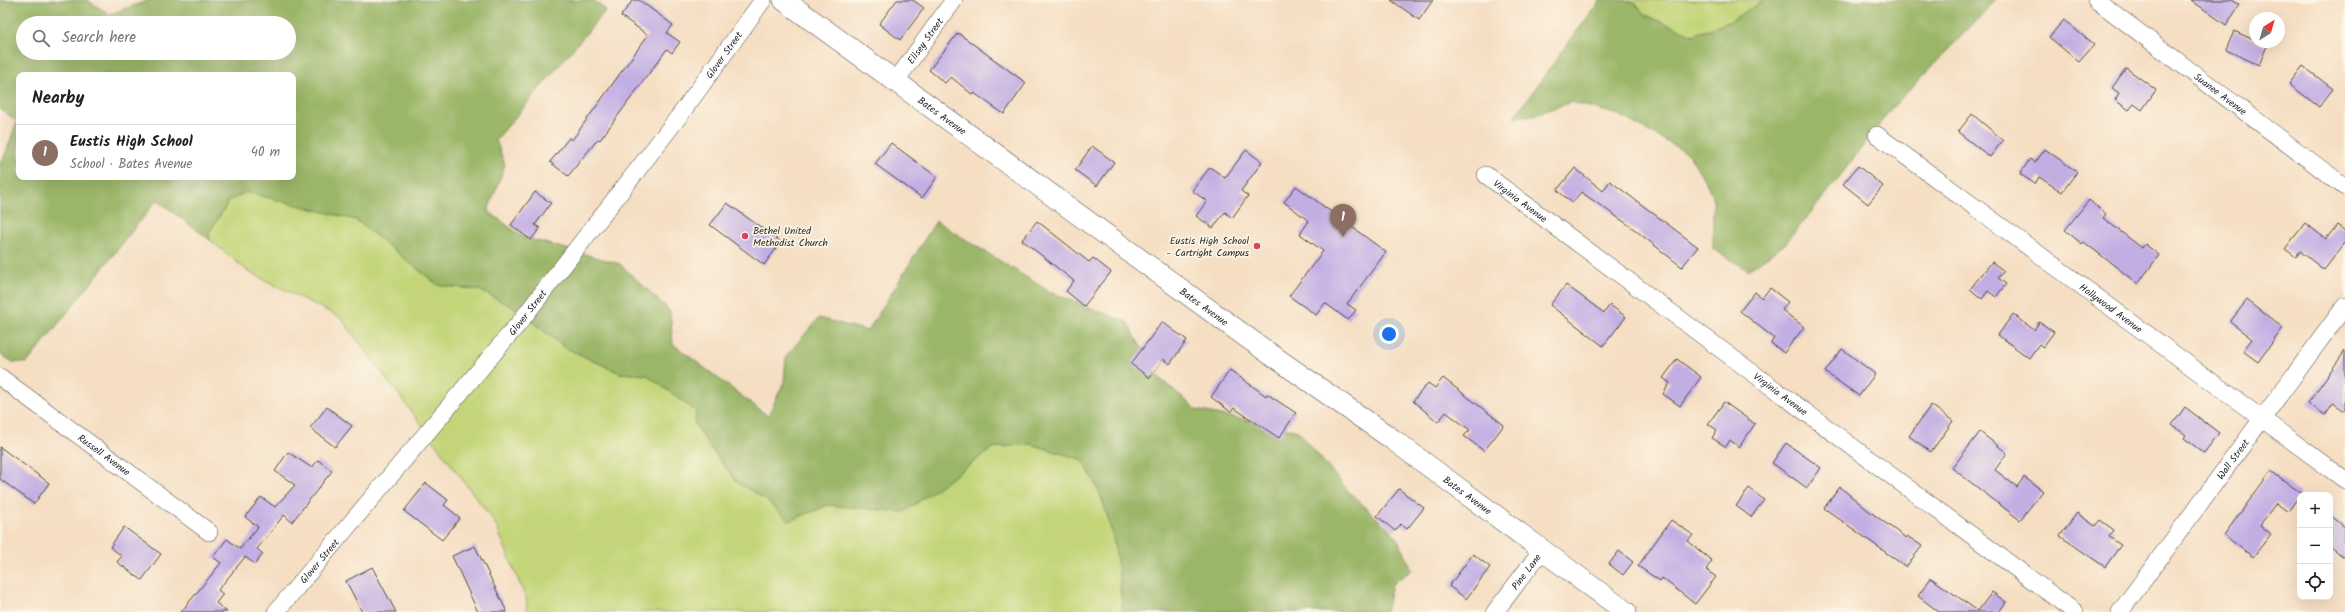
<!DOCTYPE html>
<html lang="en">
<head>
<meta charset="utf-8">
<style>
  body { margin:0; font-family:Kalam,sans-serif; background:#f6f6f6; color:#202124 }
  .controls { position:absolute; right:12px; bottom:12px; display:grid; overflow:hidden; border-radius:8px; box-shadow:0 4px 16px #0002 }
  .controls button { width:36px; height:36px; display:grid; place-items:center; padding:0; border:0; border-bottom:1px solid #e0e0e0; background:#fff; color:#202124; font:20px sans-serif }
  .compass { position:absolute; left:2249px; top:12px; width:36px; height:36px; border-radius:50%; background:#fff; box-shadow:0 4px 16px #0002; rotate:37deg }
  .you { position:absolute; left:1389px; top:334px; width:14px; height:14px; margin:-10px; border:3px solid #fff; border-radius:50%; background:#1a73e8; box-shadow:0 0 0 6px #1a73e833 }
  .badge { display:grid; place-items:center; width:26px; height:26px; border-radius:50%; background:#0f766e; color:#fff; font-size:13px; font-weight:700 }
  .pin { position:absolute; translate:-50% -33px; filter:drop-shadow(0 1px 2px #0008) }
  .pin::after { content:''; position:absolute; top:21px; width:14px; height:12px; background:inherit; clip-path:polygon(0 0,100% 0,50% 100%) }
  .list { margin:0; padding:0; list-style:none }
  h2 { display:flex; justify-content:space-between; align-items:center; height:52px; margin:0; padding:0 16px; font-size:17px }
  h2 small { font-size:13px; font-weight:400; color:#757577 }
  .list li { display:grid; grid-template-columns:26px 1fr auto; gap:12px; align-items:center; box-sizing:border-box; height:56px; padding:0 16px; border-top:1px solid #e0e0e0 }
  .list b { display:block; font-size:15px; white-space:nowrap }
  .list p { margin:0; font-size:13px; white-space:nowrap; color:#757577 }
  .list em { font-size:13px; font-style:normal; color:#757577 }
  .icon { flex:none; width:22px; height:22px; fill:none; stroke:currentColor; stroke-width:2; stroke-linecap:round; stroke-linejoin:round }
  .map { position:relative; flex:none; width:2345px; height:612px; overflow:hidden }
  .search { position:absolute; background:#fff; box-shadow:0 4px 16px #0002; left:16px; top:16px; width:280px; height:44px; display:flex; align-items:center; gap:10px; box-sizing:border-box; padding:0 14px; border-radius:22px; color:#757577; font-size:15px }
  .panel { position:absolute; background:#fff; box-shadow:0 4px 16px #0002; left:16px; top:72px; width:280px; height:108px; border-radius:8px }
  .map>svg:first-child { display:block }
  .green { fill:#c3d578; stroke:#778052 }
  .forest { fill:#9ab668; stroke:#62704a; fill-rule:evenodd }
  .building { fill:#c3aee4 }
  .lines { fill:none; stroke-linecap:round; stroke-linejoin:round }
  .minor-casing { stroke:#494642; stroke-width:18 }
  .tertiary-casing { stroke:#494642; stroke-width:22 }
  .minor { stroke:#fff; stroke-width:17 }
  .tertiary { stroke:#fff; stroke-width:21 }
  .poi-dot { fill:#d1495b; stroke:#fcf5e5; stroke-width:1.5 }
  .labels { text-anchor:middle; stroke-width:3.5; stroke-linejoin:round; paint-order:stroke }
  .street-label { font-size:10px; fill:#2b2b2b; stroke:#fcf5e5 }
  .poi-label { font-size:10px; fill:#2b2b2b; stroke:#fcf5e5; text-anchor:start }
</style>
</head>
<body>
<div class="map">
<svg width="2345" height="612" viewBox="0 0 2345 612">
  <rect width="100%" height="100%" fill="#fcf5e5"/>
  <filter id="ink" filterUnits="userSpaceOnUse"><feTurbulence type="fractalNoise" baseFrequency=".025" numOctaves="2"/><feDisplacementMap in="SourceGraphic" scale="8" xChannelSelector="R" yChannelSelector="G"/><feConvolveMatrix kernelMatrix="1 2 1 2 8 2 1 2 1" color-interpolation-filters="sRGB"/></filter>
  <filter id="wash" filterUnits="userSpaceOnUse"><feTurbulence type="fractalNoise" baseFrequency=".012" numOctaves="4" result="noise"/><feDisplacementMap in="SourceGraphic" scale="16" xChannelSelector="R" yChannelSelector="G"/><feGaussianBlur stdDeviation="0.9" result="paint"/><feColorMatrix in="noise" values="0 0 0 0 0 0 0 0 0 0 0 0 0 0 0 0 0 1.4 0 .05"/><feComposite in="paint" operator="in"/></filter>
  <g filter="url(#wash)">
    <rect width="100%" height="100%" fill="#f5dec2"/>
    <!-- green -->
    <g class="green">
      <polygon points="1630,0 1764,0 1729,22 1693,35 1648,16"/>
      <path d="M246 191 356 220 438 285 479 290 515 308 564 347 620 373 647 375 696 411 695 424 712 450 737 482 765 499 789 521 828 505 904 512 993 448 1031 444 1083 460C1089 472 1096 484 1101 496 1115 533 1121 574 1122 612H526L527 601 495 523 341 318 249 272 210 240 209 233 229 201Z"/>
    </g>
    <!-- forest -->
    <g class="forest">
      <path d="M0 0H87L109 14 150 0H593L606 10 496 140 505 165 488 211 523 237 620 264 670 311 673 344 768 416 784 382 786 356 819 318 868 331 936 221 1050 292 1127 322 1158 377 1197 410 1298 431 1348 491 1396 536 1412 570 1392 584 1386 612H1122C1121 574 1114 533 1101 496 1096 484 1089 472 1083 460L1031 444 993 448 904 512 828 505 789 521 765 499 737 482 712 450 695 424 696 411 647 375 620 373 564 347 515 308 479 290 438 285 356 220 246 192 229 201 209 233 210 240 157 200 27 363 13 362 0 354V163L6 153 17 121 0 109ZM23 23H289V53H23ZM19 75H293V177H19Z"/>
      <polygon points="1600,0 1630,0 1648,16 1693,35 1729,22 1764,0 1996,0 1890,110 1831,188 1785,244 1748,270 1713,249 1713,195 1689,154 1619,115 1571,102 1534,115 1514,117"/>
    </g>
    <g id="blocks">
      <!-- building -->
      <g class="building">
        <polygon points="633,0 639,0 673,25 667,33 680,42 672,53 667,49 600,140 598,139 568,176 550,162 569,138 572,140 648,35 621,16"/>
        <polygon points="897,0 913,0 924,8 900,40 879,24"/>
        <polygon points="1391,0 1433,0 1419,20"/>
        <polygon points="2191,0 2232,0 2240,5 2226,25"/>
        <polygon points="2064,20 2094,45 2079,62 2049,37"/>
        <polygon points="2234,31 2267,46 2259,65 2226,50"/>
        <polygon points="958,33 1026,83 1004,114 974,93 973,95 951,77 945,83 929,70"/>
        <polygon points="2303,66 2333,89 2319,107 2289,84"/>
        <polygon points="2126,68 2156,90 2142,110 2134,104 2129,110 2115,100 2119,93 2112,88"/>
        <polygon points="1972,114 2003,140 1990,157 1958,132"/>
        <polygon points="891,143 937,177 922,198 875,164"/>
        <polygon points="1092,146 1114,162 1097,186 1075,170"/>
        <polygon points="2045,149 2077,172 2062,192 2039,177 2035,184 2020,174 2030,159 2035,163"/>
        <polygon points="1246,150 1262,162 1241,191 1248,196 1232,218 1225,212 1213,228 1196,216 1207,201 1192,191 1210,167 1225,178"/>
        <polygon points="1858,166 1883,186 1868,204 1843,184"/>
        <polygon points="1575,168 1603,191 1610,181 1698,247 1682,267 1630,226 1581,192 1572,203 1557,190"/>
        <polygon points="1296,186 1386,252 1347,304 1356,310 1348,320 1325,303 1316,315 1289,296 1323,251 1300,234 1309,221 1284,202"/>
        <polygon points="535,192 551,203 535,225 540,228 531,240 511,225"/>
        <polygon points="2089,200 2106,214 2103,218 2142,248 2145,244 2159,255 2138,284 2084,242 2082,244 2065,230"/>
        <polygon points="727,203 781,242 764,265 710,225"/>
        <polygon points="1037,221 1089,262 1093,258 1111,272 1084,306 1066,291 1074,281 1022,240"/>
        <polygon points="2305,223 2326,239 2337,225 2345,231 2345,243 2324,270 2300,251 2296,257 2285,249"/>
        <polygon points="1992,262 2004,271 1998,278 2006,284 1996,297 1988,291 1982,299 1970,289"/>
        <polygon points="1566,285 1604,313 1610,305 1626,317 1603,346 1550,305"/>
        <polygon points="1770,288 1788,302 1782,310 1804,327 1784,353 1771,343 1774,338 1740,311 1755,292 1762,298"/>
        <polygon points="2247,300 2283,328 2258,362 2243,351 2252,339 2230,322"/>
        <polygon points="2013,314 2034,330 2039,322 2054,332 2043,347 2039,344 2029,358 1998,335"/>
        <polygon points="1162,322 1187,340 1170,364 1163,359 1150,378 1131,364"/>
        <polygon points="1842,349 1875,374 1859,396 1825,372"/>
        <polygon points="2345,351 2345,411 2333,403 2325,415 2308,403"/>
        <polygon points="1677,359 1701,377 1680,406 1663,394 1670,383 1663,378"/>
        <polygon points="1230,370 1266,396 1267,394 1296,413 1279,438 1234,408 1231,412 1211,397"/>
        <polygon points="1443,378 1504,425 1484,451 1464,436 1470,430 1446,412 1438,422 1413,401 1428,383 1435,388"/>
        <polygon points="1724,402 1755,424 1739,447 1730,440 1726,447 1712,438 1717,430 1708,424"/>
        <polygon points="1931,405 1953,421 1931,452 1909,436"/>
        <polygon points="327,407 352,426 335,447 310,428"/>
        <polygon points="2185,407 2219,433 2204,453 2184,438 2186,435 2172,425"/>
        <polygon points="1980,432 2007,453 1995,470 2017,487 2024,477 2043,491 2020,520 1952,468"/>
        <polygon points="1786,443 1821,468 1807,488 1772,463"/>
        <polygon points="0,447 49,483 34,504 0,479"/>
        <polygon points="288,452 312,468 318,460 332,471 292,522 284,515 257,549 263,554 255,564 245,557 218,590 223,594 216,603 227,612 181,612 221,563 213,557 227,539 240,549 258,527 245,517 261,497 275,507 295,485 275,471"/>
        <polygon points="2271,471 2301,493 2288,512 2276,503 2260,525 2271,534 2253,557 2224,535"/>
        <polygon points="426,483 448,500 444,505 460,518 442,540 404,511"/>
        <polygon points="1840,487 1869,511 1906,538 1907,536 1922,546 1906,567 1824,508"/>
        <polygon points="1749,488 1764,500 1751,517 1736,506"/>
        <polygon points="1399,489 1424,508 1407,529 1401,524 1395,531 1377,516"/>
        <polygon points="2077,513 2095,526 2100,520 2114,530 2109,537 2121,545 2105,567 2060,536"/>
        <polygon points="2330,515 2345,527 2345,558 2330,546"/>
        <polygon points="1671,520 1693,535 1688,541 1712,561 1706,569 1716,577 1695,604 1662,578 1660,581 1638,566"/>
        <polygon points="124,527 161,554 142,580 117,562 122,556 110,547"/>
        <polygon points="475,546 507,612 478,612 452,556"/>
        <polygon points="1619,551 1633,562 1623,575 1609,564"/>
        <polygon points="1473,554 1490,567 1466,599 1449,586"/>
        <polygon points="372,567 396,612 362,612 346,581"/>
        <polygon points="1931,578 1978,611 1992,592 2006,602 1999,612 1939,612 1918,596"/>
      </g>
    </g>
  </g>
  <g filter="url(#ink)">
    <use href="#blocks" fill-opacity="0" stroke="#494642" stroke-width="1"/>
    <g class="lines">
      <defs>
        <g id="minor">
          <path id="s1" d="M2096 0 2345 187"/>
          <path id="s2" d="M895 82 954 0"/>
          <path id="s3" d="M1877 135 2345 480"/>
          <path id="s4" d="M1486 175 2075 612"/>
          <path id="s5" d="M0 377 209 532"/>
          <path id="s6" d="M276 612 519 323 680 115 763 0"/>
          <path id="s7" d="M1495 612 1542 550"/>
          <path id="s8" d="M2120 612 2345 306"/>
        </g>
        <g id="tertiary">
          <path id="s9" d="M784 0 1256 344 1392 439 1626 612"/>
        </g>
      </defs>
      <!-- minor casing -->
      <use href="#minor" class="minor-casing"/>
      <!-- tertiary casing -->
      <use href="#tertiary" class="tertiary-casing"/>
      <!-- minor -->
      <use href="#minor" class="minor"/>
      <!-- tertiary -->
      <use href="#tertiary" class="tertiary"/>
    </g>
  </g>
  <!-- markers -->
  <g class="poi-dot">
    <circle cx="745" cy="236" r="4"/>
    <circle cx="1257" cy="246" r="4"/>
  </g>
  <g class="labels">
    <!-- street labels -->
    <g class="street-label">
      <text dy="4" stroke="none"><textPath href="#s2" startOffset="51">Ellsey Street</textPath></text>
      <text dy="4" stroke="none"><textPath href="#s6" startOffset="715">Glover Street</textPath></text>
      <text dy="4" stroke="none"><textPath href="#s1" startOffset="156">Suanee Avenue</textPath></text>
      <text dy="4" stroke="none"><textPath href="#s9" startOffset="196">Bates Avenue</textPath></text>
      <text dy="4" stroke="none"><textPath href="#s4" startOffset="43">Virginia Avenue</textPath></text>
      <text dy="4" stroke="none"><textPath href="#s9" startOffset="520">Bates Avenue</textPath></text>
      <text dy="4" stroke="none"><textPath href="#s3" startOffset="291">Hollywood Avenue</textPath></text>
      <text dy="4" stroke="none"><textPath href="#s6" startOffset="391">Glover Street</textPath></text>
      <text dy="4" stroke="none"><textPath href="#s4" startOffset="367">Virginia Avenue</textPath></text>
      <text dy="4" stroke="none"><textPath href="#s5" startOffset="130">Russell Avenue</textPath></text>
      <text dy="4" stroke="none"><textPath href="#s8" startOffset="190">Wall Street</textPath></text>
      <text dy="4" stroke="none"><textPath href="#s9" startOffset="844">Bates Avenue</textPath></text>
      <text dy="4" stroke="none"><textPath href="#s6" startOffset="67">Glover Street</textPath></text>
      <text dy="4" stroke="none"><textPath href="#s7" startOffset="51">Pine Lane</textPath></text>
    </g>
    <!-- poi labels -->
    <g class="poi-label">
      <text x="753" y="234">Bethel United<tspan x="753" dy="12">Methodist Church</tspan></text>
      <text x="1249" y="244" text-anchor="end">Eustis High School<tspan x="1249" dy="12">- Cartright Campus</tspan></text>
    </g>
  </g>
</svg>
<div class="controls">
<button>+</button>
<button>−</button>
<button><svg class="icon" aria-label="locate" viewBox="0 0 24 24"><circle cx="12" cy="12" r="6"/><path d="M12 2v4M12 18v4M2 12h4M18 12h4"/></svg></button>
</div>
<svg class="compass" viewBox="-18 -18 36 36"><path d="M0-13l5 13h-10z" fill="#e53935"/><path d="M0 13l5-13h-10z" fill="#757577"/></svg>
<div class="you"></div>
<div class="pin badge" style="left:1343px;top:237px;background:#8d6e63">1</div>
<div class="search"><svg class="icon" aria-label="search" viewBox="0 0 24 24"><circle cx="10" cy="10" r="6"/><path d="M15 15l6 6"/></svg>Search here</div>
<section class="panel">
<h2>Nearby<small></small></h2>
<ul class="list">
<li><span class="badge" style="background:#8d6e63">1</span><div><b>Eustis High School</b><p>School · Bates Avenue</p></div><em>40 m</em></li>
</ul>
</section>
</div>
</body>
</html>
